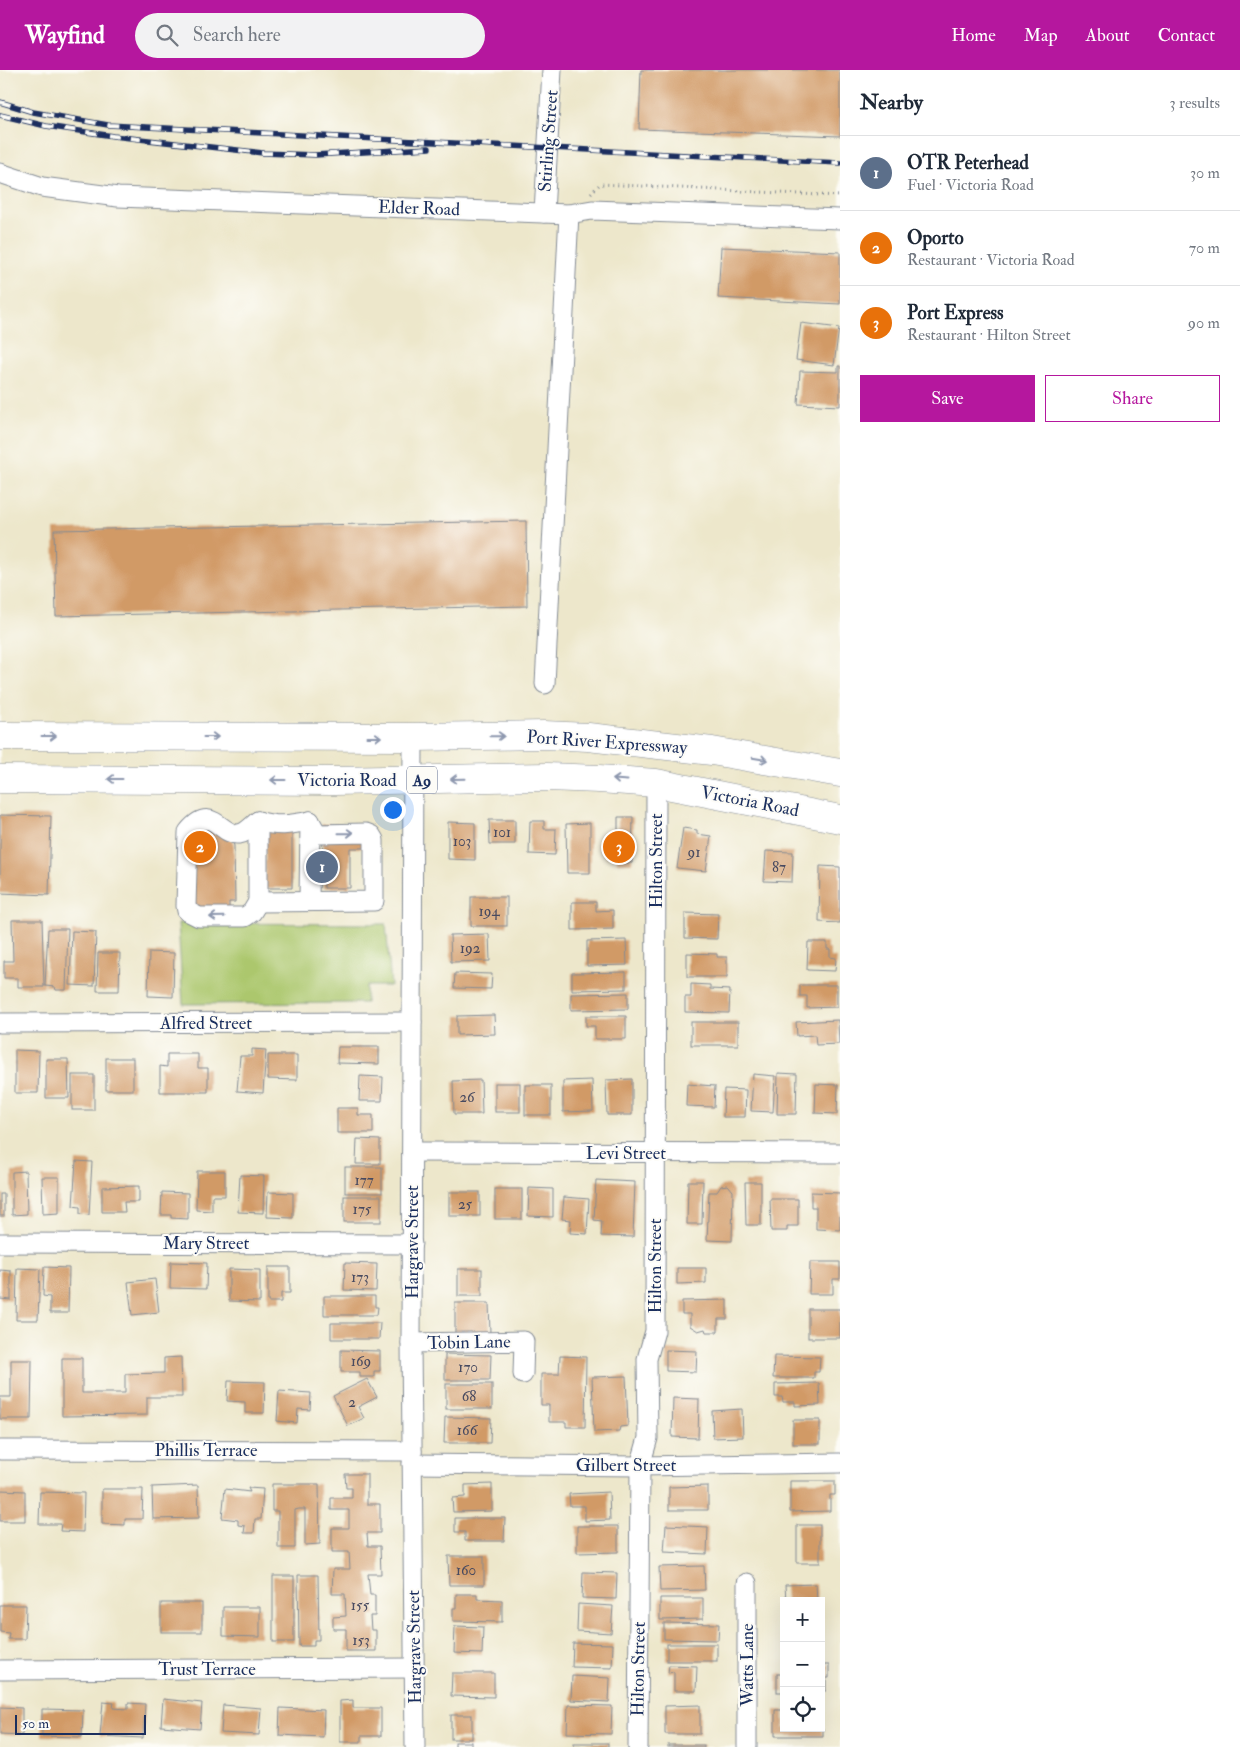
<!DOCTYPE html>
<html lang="en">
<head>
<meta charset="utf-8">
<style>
  body { margin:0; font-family:"IM FELL Double Pica",serif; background:#f2f2f3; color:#1f2937 }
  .controls { position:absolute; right:15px; bottom:15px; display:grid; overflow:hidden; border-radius:0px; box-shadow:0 5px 20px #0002 }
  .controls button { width:45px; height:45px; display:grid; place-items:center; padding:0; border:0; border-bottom:1px solid #e0e1e3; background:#fff; color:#1f2937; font:25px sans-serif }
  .scale { position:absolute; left:15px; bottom:12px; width:131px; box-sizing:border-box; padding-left:5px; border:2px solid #1b2f5e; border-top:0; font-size:14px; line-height:18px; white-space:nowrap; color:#1b2f5e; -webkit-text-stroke:4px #fdfcf7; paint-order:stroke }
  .you { position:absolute; left:392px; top:739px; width:18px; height:18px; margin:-12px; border:4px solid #fff; border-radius:50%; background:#1a73e8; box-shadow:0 0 0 8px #1a73e833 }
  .badge { display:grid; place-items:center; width:32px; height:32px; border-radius:50%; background:#b5179e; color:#fff; font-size:16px; font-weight:700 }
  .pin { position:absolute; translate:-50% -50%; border:2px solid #fff; box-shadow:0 1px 5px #0006 }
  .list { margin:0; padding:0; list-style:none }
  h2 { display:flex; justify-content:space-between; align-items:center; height:65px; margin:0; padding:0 20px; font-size:21px }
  h2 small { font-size:16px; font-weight:400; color:#747a83 }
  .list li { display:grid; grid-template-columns:32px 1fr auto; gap:15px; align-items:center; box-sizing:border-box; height:75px; padding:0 20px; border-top:1px solid #e0e1e3 }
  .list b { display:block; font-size:19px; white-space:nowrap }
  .list p { margin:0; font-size:16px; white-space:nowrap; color:#747a83 }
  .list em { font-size:16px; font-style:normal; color:#747a83 }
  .actions { display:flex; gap:10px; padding:15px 20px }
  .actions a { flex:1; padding:11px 0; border:1px solid #b5179e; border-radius:0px; text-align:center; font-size:18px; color:#b5179e }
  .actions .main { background:#b5179e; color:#fff }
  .icon { flex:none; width:28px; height:28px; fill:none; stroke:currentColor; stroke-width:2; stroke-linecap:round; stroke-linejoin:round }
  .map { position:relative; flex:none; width:840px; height:1677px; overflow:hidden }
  header { display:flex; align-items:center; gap:30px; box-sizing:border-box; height:70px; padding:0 25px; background:#b5179e; color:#fff }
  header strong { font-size:24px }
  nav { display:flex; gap:28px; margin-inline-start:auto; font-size:18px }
  .search { width:350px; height:45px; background:#f2f2f3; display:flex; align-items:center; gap:12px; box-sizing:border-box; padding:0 18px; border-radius:28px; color:#747a83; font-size:19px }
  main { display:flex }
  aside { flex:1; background:#fff }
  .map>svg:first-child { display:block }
  .green { fill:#acc76d; stroke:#647b66 }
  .building { fill:#d19a66 }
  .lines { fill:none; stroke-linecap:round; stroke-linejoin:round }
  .minor-casing { stroke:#848b94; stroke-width:21 }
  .highway-casing { stroke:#848b94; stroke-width:29 }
  .path { stroke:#848b94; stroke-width:3; stroke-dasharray:1 4; stroke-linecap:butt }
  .minor { stroke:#fff; stroke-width:19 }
  .highway { stroke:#fff; stroke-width:28 }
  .rail-casing { stroke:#1b2f5e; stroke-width:5.5 }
  .rail { stroke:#fdfcf7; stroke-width:4; stroke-dasharray:11; stroke-linecap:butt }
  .oneway { stroke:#8d97ae }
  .labels { text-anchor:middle; stroke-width:4; stroke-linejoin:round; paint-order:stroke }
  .number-label { font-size:15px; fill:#484a60 }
  .shield { fill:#fdfcf7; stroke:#5f6c8c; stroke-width:1 }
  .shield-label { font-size:16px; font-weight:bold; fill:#1b2f5e }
  .street-label { font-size:18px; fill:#1b2f5e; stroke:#fdfcf7 }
</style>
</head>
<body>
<header>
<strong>Wayfind</strong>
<div class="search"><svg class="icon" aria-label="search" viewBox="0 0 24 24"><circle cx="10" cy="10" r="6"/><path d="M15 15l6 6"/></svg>Search here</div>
<nav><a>Home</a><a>Map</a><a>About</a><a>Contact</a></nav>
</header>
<main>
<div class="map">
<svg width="840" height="1677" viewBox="0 0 840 1677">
  <rect width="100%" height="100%" fill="#fdfcf7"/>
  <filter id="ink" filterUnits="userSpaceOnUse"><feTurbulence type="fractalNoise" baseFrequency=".02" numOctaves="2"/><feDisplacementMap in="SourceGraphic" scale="10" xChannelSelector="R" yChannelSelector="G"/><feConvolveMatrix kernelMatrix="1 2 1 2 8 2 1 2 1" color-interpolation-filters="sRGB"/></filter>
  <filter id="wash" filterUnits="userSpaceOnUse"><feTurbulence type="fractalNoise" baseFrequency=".0096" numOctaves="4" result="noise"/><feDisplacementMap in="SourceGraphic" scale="20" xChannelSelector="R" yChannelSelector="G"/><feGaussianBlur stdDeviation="1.12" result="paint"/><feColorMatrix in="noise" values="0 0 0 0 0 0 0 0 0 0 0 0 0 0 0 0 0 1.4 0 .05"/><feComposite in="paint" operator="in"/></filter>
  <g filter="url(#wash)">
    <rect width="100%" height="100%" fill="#ede7cb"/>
    <!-- green -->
    <polygon class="green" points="178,853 386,854 391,916 366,916 366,933 183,934"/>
    <g id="blocks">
      <!-- building -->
      <g class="building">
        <polygon points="641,0 840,0 840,66 639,59"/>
        <polygon points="721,177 840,182 840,234 718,228"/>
        <polygon points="801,253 839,258 834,295 796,290"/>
        <polygon points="838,296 840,296 840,336 798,334 800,301 838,302"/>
        <polygon points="526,451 527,536 56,546 54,460"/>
        <polygon points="0,745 51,746 49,825 0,823"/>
        <polygon points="618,747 633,747 632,793 617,793 617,787 606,787 606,766 618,766"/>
        <polygon points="489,750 515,750 515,774 490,774"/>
        <polygon points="530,751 544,751 544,759 556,759 555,785 529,784"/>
        <polygon points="448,752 475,753 475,790 448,789"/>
        <polygon points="590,753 590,803 567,803 566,754"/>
        <polygon points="322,754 364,754 365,778 350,778 350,818 324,818"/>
        <polygon points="683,758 697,760 697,764 711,766 706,801 677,798"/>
        <polygon points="201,761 214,761 232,768 234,776 235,832 229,832 229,840 203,843 193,834 193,765"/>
        <polygon points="292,761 292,818 265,818 265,762"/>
        <polygon points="766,781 793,782 792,812 764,811"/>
        <polygon points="820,796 840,797 840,853 819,852"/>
        <rect x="471" y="827" width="36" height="29"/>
        <polygon points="572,832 596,832 596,841 613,840 613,859 572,860"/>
        <polygon points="685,843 718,844 717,869 685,868"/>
        <polygon points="12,850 42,850 44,917 18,917 18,908 4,908 4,891 13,891"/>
        <polygon points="48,859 68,859 66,920 56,920 55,917 45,916"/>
        <polygon points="72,861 96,862 94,916 70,915"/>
        <polygon points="489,864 490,891 451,892 450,865"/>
        <polygon points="626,870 627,895 587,896 587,871"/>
        <polygon points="808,872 827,872 827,879 830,879 830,887 836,888 835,901 807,900"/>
        <polygon points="149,882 174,883 173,927 148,926"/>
        <polygon points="98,883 120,883 119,921 97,921"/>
        <polygon points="687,883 717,884 717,887 727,887 727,907 687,907"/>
        <polygon points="626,902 626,919 572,920 572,903"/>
        <polygon points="455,903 492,904 491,919 454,918"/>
        <polygon points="691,914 710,915 710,919 730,920 729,943 685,942 685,927 691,927"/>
        <polygon points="800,915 837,915 837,937 807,938 807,926 800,926"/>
        <polygon points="628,923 628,939 571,940 571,924"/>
        <polygon points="494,945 495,964 457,965 457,946"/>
        <polygon points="586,946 626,946 626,969 595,969 595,956 586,956"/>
        <polygon points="838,950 839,974 816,975 815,965 797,966 796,952"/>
        <rect x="691" y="952" width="47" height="23"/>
        <polygon points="338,977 379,977 379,994 337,993"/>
        <polygon points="252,979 266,980 263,1023 237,1021 240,986 252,986"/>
        <polygon points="15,980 39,981 38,1023 15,1023"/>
        <polygon points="167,984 198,984 198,998 208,998 208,1022 160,1022 160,996 167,997"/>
        <polygon points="268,985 297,985 297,1010 268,1009"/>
        <rect x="106" y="988" width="27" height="32"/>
        <polygon points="46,989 68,989 69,1028 46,1028"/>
        <polygon points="778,1003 797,1004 796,1044 777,1044"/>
        <polygon points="753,1004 775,1006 773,1042 751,1041"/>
        <rect x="72" y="1005" width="22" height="35"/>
        <polygon points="360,1006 383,1007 382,1031 359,1031"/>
        <polygon points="632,1009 632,1045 607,1045 606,1010"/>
        <polygon points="481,1010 482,1044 454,1044 453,1011"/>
        <polygon points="592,1010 593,1041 563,1042 563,1011"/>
        <rect x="495" y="1013" width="25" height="29"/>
        <polygon points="687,1014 715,1016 714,1037 686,1036"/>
        <polygon points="816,1014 838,1015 837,1044 815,1043"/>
        <rect x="525" y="1015" width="26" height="30"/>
        <polygon points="724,1019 746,1020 745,1047 723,1047"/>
        <polygon points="337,1038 358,1038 358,1045 373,1045 373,1063 337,1063"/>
        <polygon points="357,1069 380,1070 380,1094 356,1094"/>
        <polygon points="76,1091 92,1092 89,1145 80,1144 80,1137 73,1136"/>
        <rect x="345" y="1097" width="37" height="26"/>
        <polygon points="26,1101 27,1144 12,1145 12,1102"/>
        <polygon points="197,1101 225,1101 225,1126 212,1126 212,1141 196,1140"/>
        <polygon points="240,1105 264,1106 263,1143 238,1142"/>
        <polygon points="42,1107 59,1107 59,1143 43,1144"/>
        <polygon points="596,1110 635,1112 633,1167 601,1166 602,1151 594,1150"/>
        <polygon points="688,1111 703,1111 702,1154 687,1154"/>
        <polygon points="745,1112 761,1112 761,1155 746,1155"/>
        <polygon points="728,1115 733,1121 732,1171 707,1170 709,1122 717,1122 721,1116"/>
        <polygon points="139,1116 139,1132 124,1132 125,1142 102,1142 102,1117"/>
        <polygon points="529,1118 553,1119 553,1147 528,1146"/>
        <rect x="495" y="1119" width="27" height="30"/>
        <polygon points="162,1122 188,1123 188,1149 171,1148 171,1145 161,1145"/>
        <polygon points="268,1122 293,1123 293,1148 267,1147"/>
        <rect x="449" y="1122" width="31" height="24"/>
        <polygon points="811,1122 840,1123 840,1160 816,1159 816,1137 811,1137"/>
        <rect x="0" y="1124" width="4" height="22"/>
        <rect x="344" y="1126" width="37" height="26"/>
        <polygon points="564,1127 589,1129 587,1164 570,1163 571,1150 562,1149"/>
        <polygon points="770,1129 798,1129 798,1156 787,1156 787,1161 771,1161"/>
        <polygon points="171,1192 207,1193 206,1219 170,1218"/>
        <polygon points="810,1192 840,1192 840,1209 833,1209 833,1224 809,1224"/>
        <polygon points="345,1193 377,1194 376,1221 344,1220"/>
        <polygon points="44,1197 69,1198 68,1243 50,1243 50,1227 43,1226"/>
        <polygon points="268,1197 290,1197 290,1223 281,1223 281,1232 268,1232"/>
        <polygon points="17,1198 40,1199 38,1250 16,1250"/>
        <polygon points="677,1198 706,1198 706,1213 677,1214"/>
        <polygon points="229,1199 260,1200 260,1232 229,1231"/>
        <rect x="458" y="1199" width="24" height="27"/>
        <polygon points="0,1200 11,1201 11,1230 0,1229"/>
        <polygon points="155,1209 159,1242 132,1245 128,1212"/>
        <polygon points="324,1226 375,1226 375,1237 378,1237 377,1245 324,1245"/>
        <polygon points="727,1230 727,1249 718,1249 718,1262 706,1262 705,1259 698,1261 690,1256 690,1244 682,1244 682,1231"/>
        <polygon points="455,1233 489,1233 490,1263 455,1263"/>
        <rect x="808" y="1239" width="32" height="29"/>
        <polygon points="331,1253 380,1253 379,1269 331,1269"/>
        <polygon points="341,1280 380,1281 380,1301 374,1301 374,1307 360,1307 360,1302 341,1302"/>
        <polygon points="666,1280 697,1281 696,1302 666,1301"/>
        <polygon points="445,1284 491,1285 490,1310 445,1310"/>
        <polygon points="560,1286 586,1287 585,1357 566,1357 566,1352 549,1352 549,1335 541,1335 541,1304 559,1304"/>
        <polygon points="774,1286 820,1287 819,1302 814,1302 814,1308 773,1308"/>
        <polygon points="181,1287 182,1327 147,1327 147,1345 62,1346 62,1288 82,1288 82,1323 125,1323 125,1304 164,1303 164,1288"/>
        <polygon points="11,1290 32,1290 31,1349 0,1349 0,1327 11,1327"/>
        <polygon points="626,1306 628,1356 620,1357 619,1361 594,1362 592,1307"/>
        <polygon points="367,1309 377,1327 358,1337 364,1348 348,1356 333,1326"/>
        <polygon points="228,1311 265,1312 264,1343 245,1343 245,1332 227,1331"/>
        <polygon points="819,1313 820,1335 795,1336 795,1332 783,1332 782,1327 775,1327 775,1314"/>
        <rect x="446" y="1314" width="46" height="25"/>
        <polygon points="279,1321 311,1323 310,1340 298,1339 297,1353 277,1351"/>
        <polygon points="673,1328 699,1329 698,1368 672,1367"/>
        <polygon points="742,1339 743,1367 713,1368 712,1341"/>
        <polygon points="445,1347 491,1348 490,1373 444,1373"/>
        <rect x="793" y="1350" width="27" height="24"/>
        <polygon points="345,1404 367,1404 367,1434 380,1434 380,1463 367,1463 368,1476 380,1476 381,1504 368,1504 370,1525 375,1525 375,1546 370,1546 371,1560 376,1560 376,1581 346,1581 346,1559 333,1559 333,1547 346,1546 345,1524 332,1524 333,1499 350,1499 349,1482 332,1482 332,1458 349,1458 349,1440 331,1440 331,1428 352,1428 352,1418 346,1418"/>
        <polygon points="790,1411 835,1411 835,1425 830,1425 830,1441 790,1442"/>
        <polygon points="272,1414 319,1414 320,1474 305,1475 305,1439 299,1439 295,1440 295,1478 278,1478 278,1441 272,1441"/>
        <polygon points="492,1414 492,1441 453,1442 452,1428 465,1427 465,1415"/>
        <polygon points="198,1415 199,1448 153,1449 152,1417"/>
        <polygon points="708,1416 708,1440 669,1440 669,1417"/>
        <polygon points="248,1418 263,1419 261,1449 255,1449 254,1463 244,1463 245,1456 238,1455 238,1450 222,1448 225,1419 250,1422"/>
        <polygon points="102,1419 143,1419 142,1449 125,1449 125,1455 102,1454"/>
        <polygon points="0,1420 25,1421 25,1451 0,1451"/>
        <polygon points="40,1422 84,1423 83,1462 60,1461 61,1454 39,1454"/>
        <polygon points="609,1422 610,1450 585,1451 585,1436 570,1436 569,1424"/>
        <polygon points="455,1448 505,1448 504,1471 465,1471 465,1462 455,1462"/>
        <polygon points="666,1455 708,1457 707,1484 664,1482"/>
        <rect x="797" y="1455" width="23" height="38"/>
        <polygon points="577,1456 618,1456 618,1482 577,1483"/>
        <polygon points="448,1486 484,1486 484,1515 449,1515"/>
        <polygon points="704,1496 705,1520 660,1521 659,1497"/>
        <polygon points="583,1502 617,1503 616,1529 582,1528"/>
        <polygon points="298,1505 318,1505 319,1570 314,1570 314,1576 299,1576"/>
        <rect x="273" y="1506" width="21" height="66"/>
        <polygon points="816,1514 817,1531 786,1531 785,1515"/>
        <polygon points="456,1524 477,1524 477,1529 502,1530 502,1552 453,1551 453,1538 456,1538"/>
        <polygon points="660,1528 703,1528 703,1549 660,1550"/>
        <rect x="161" y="1533" width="41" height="29"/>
        <polygon points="578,1534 613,1536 611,1563 577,1561"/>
        <polygon points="0,1535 26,1535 25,1569 8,1569 9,1563 0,1562"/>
        <polygon points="223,1537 260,1537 260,1567 223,1566"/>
        <polygon points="664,1553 719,1554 718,1570 664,1569"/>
        <polygon points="455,1556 483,1557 482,1584 454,1583"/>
        <polygon points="573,1573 613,1574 612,1598 572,1597"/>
        <rect x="667" y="1574" width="50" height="17"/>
        <polygon points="669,1595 697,1596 696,1621 674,1621 674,1602 668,1603"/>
        <polygon points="821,1595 829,1595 829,1608 826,1608 826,1621 821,1621"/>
        <polygon points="452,1603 494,1603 494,1627 451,1626"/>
        <rect x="777" y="1604" width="7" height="18"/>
        <polygon points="572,1606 610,1608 609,1632 571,1630"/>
        <polygon points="163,1629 202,1633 200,1659 161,1656"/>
        <polygon points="353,1630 353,1638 381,1638 381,1666 361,1666 361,1672 340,1672 340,1631"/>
        <polygon points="103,1632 114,1633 113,1638 128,1639 128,1633 145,1634 143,1668 100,1666"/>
        <polygon points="223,1635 261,1638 259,1665 221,1663"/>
        <polygon points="568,1635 612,1636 611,1664 567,1663"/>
        <polygon points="700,1635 700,1664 665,1664 665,1636"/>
        <polygon points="0,1637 22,1638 22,1665 0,1664"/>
        <polygon points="280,1638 324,1640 323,1667 279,1665"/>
        <polygon points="42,1639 83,1640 82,1667 42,1666"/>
        <polygon points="775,1640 784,1640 784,1658 823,1658 823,1666 775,1666"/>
        <rect x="451" y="1645" width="21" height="24"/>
        <rect x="455" y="1672" width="16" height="5"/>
        <rect x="574" y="1673" width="34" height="4"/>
        <rect x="668" y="1675" width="36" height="2"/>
      </g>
    </g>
  </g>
  <g filter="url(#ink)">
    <use href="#blocks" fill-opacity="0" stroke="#848b94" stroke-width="1"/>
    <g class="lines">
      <defs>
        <g id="minor">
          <polyline points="0,103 42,117 118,127 569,144 592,140 840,149"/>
          <polyline points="544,143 552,0"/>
          <polyline points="545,614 569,144"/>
          <polyline points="413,667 411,1273 415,1677"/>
          <polyline points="258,751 258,832 374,831 374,770 371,765 366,763 319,764 315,760 310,751"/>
          <path d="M258 751C252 756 246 763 239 764 220 766 212 732 188 762L186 836 187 841 199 847H245L252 842 258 832"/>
          <path d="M258 751C278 757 289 755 310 751"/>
          <polyline points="309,831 310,751"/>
          <polyline points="0,953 412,952"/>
          <polyline points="412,1082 840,1083"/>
          <polyline points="0,1173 412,1174"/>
          <polyline points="411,1273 524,1271 523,1304"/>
          <polyline points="0,1380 412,1381"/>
          <polyline points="412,1394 640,1396 840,1393"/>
          <polyline points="747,1513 747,1677"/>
          <polyline points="0,1600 415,1598"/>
          <polyline points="638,1677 640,1396 648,1368 647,1289 655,1261 656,713"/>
        </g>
        <g id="highway">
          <polyline points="0,666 413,667 544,665 588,667 712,681 840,703"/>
          <polyline points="0,709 334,711 547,707 599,709 656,713 840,749"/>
        </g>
      </defs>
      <!-- minor casing -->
      <use href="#minor" class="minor-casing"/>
      <!-- highway casing -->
      <use href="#highway" class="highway-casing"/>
      <!-- path -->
      <polyline class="path" points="591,123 600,114 840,126"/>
      <!-- minor -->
      <use href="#minor" class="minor"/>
      <!-- highway -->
      <use href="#highway" class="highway"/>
      <defs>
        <g id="rail">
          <polyline points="0,32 33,42 108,55 840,93"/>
          <polyline points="0,45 46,56 113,66 263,83 315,85 429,78"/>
        </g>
      </defs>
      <!-- rail casing -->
      <use href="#rail" class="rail-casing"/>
      <!-- rail -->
      <use href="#rail" class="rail"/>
    </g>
    <!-- one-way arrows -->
    <defs><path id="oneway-shaft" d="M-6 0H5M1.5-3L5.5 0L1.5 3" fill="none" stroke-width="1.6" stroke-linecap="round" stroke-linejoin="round" transform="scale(1.25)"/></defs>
    <g class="oneway">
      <use href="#oneway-shaft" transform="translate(49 666)"/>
      <use href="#oneway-shaft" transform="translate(497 666) rotate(-1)"/>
      <use href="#oneway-shaft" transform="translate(211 667)"/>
      <use href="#oneway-shaft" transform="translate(374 667)"/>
      <use href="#oneway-shaft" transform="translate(760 689) rotate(10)"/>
      <use href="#oneway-shaft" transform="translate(115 709) rotate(-180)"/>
      <use href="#oneway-shaft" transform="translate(458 709) rotate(179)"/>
      <use href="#oneway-shaft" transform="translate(278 710) rotate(-180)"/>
      <use href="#oneway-shaft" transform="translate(620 710) rotate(-176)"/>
      <use href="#oneway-shaft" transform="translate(346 763) rotate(-1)"/>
      <use href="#oneway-shaft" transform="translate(217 847) rotate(179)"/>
    </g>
  </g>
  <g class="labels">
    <!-- number labels -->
    <g class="number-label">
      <text x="502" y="767">101</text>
      <text x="462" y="776">103</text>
      <text x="694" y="787">91</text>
      <text x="779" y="802">87</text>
      <text x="489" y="846">194</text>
      <text x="470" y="883">192</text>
      <text x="467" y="1032">26</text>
      <text x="364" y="1115">177</text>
      <text x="465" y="1139">25</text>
      <text x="362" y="1144">175</text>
      <text x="360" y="1212">173</text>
      <text x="361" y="1296">169</text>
      <text x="468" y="1302">170</text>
      <text x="469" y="1331">68</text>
      <text x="352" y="1337">2</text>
      <text x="467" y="1365">166</text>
      <text x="466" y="1505">160</text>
      <text x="360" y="1540">155</text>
      <text x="361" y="1575">153</text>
    </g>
    <!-- shield labels -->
    <rect class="shield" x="407" y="696.5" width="30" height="27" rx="4"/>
    <g class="shield-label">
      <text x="422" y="716">A9</text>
    </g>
    <!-- street labels -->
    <g class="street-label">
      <text transform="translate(548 71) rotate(-86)" y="6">Stirling Street</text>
      <text transform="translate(419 138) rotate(2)" y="6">Elder Road</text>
      <text transform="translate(607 672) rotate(4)" y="6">Port River Expressway</text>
      <text x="347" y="716">Victoria Road</text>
      <text transform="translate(750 731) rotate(11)" y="6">Victoria Road</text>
      <text transform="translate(656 791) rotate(-90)" y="6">Hilton Street</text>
      <text x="206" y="959">Alfred Street</text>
      <text x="626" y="1089">Levi Street</text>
      <text transform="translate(412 1172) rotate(-90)" y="6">Hargrave Street</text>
      <text x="206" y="1179">Mary Street</text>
      <text transform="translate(655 1196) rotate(-90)" y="6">Hilton Street</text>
      <text transform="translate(469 1272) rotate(-1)" y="6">Tobin Lane</text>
      <text x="206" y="1386">Phillis Terrace</text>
      <text x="626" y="1401">Gilbert Street</text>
      <text transform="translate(414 1577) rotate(-91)" y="6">Hargrave Street</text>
      <text transform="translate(747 1595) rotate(-90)" y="6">Watts Lane</text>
      <text x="207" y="1605">Trust Terrace</text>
      <text transform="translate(638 1599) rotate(-89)" y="6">Hilton Street</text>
    </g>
  </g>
</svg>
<div class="controls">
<button>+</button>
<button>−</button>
<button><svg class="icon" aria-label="locate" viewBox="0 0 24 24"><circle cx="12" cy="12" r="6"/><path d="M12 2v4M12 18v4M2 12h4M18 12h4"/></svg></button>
</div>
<div class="scale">50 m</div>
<div class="you"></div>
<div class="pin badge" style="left:322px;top:797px;background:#5c6f8a">1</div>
<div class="pin badge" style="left:200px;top:777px;background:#e8710a">2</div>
<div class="pin badge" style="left:619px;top:777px;background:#e8710a">3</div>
</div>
<aside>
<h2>Nearby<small>3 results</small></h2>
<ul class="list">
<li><span class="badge" style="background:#5c6f8a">1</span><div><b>OTR Peterhead</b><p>Fuel · Victoria Road</p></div><em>30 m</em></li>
<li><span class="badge" style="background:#e8710a">2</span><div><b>Oporto</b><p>Restaurant · Victoria Road</p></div><em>70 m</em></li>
<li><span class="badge" style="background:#e8710a">3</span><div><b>Port Express</b><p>Restaurant · Hilton Street</p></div><em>90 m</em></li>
</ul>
<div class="actions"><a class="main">Save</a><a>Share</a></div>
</aside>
</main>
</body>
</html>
